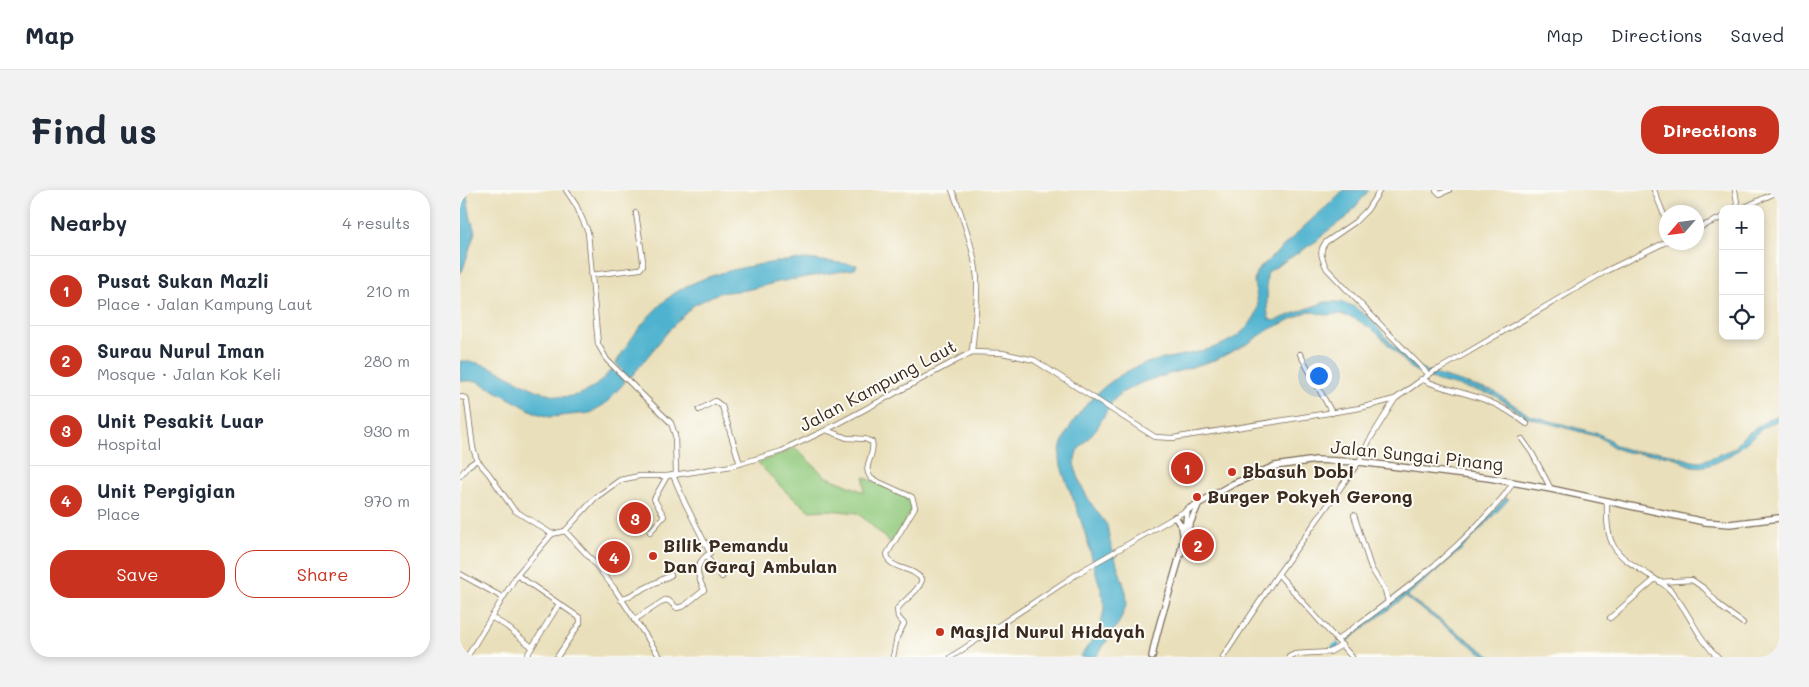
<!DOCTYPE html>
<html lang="en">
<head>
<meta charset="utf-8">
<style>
  body { margin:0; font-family:Mali,sans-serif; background:#f2f2f3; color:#1f2937 }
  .controls { position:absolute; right:15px; top:15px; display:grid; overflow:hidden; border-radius:10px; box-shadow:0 2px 8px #0003 }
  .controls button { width:45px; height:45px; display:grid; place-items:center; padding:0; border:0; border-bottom:1px solid #e0e1e3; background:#fff; color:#1f2937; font:25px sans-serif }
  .compass { position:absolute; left:1199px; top:15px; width:45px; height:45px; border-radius:50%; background:#fff; box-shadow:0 2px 8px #0003; rotate:242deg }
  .you { position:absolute; left:858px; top:185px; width:18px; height:18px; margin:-12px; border:4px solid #fff; border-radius:50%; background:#1a73e8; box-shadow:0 0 0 8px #1a73e833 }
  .badge { display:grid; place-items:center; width:32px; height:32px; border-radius:50%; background:#c8321e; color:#fff; font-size:16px; font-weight:700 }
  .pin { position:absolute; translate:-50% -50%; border:2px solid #fff; box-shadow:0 1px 5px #0006 }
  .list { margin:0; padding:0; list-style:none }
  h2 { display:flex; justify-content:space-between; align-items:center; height:65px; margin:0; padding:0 20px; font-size:21px }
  h2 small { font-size:16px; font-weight:400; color:#747a83 }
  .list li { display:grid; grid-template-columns:32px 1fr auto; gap:15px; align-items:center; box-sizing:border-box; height:70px; padding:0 20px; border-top:1px solid #e0e1e3 }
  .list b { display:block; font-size:19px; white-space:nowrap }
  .list p { margin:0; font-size:16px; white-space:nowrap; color:#747a83 }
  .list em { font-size:16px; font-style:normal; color:#747a83 }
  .actions { display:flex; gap:10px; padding:15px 20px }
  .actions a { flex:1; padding:11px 0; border:1px solid #c8321e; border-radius:20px; text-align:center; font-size:18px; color:#c8321e }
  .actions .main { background:#c8321e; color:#fff }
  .icon { flex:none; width:28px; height:28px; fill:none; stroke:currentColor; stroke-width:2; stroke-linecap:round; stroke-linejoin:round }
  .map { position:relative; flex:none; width:1319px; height:467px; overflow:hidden; border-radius:20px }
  header { display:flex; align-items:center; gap:30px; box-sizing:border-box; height:70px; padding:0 25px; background:#fff; border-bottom:1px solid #e0e1e3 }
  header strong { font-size:24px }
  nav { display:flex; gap:28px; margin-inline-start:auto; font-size:18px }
  .intro { display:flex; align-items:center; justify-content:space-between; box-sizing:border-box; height:120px; padding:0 30px }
  h1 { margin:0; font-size:35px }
  .button { padding:12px 22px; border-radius:20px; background:#c8321e; color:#fff; font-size:18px; font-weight:700 }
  main { display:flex; gap:30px; padding:0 30px }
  aside { flex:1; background:#fff; border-radius:20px; box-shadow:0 2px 8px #0003 }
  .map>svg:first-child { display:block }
  .green { fill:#92ca7e; stroke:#667a4e }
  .water { fill:#50b3cf; stroke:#466e76 }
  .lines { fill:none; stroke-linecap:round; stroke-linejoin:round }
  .canal { stroke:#50b3cf; stroke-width:5 }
  .minor-casing { stroke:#786955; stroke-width:6 }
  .tertiary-casing { stroke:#786955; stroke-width:8 }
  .minor { stroke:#fff; stroke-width:4.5 }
  .tertiary { stroke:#fff; stroke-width:5.5 }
  .poi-dot { fill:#c8321e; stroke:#fdfcf7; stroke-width:2 }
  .labels { text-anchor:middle; stroke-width:4; stroke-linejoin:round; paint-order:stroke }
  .street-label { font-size:18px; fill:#3b2a1e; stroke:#fdfcf7 }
  .poi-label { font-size:18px; font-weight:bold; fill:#3b2a1e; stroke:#fdfcf7; text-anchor:start }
</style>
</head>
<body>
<header>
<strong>Map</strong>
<nav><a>Map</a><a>Directions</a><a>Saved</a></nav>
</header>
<div class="intro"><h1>Find us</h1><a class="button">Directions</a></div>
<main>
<aside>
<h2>Nearby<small>4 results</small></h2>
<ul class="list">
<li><span class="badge">1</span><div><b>Pusat Sukan Mazli</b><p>Place · Jalan Kampung Laut</p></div><em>210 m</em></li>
<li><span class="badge">2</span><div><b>Surau Nurul Iman</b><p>Mosque · Jalan Kok Keli</p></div><em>280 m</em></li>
<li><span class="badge">3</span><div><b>Unit Pesakit Luar</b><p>Hospital</p></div><em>930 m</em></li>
<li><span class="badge">4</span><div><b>Unit Pergigian</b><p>Place</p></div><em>970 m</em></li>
</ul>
<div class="actions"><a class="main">Save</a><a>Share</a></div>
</aside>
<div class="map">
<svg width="1319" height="467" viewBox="0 0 1319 467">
  <rect width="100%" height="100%" fill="#fdfcf7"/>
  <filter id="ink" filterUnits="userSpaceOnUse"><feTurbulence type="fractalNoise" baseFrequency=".02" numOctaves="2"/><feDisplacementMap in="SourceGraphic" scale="10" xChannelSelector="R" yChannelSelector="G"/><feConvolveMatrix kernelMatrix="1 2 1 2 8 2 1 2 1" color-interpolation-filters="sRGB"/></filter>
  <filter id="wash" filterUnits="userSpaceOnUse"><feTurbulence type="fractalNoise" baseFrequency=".0096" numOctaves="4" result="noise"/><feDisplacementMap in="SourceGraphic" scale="20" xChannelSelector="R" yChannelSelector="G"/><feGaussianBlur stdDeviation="1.12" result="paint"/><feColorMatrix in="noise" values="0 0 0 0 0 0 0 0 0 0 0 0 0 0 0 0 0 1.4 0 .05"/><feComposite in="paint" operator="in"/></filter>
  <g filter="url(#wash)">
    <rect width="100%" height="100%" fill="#e9dfba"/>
    <!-- green -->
    <polygon class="green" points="335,258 365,286 404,302 404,287 446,307 451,310 452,319 431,353 398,323 370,320 350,321 326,302 298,273"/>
    <!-- water -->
    <g class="water">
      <polygon points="0,0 6,0 11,29 15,42 3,79 0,84"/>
      <path d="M883 0H909L888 26 866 42 858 50 808 82C805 92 808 98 807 108 807 116 807 121 809 129L814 131 865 112H881L893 116 913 131 922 143 934 156 961 179 980 186 1035 202 1069 225 1139 244 1150 250 1156 256 1176 262 1195 261 1210 264 1232 271 1240 272 1275 258 1283 247 1309 229 1319 225V230C1300 236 1291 250 1276 261 1264 270 1243 281 1229 275 1221 272 1217 267 1208 266 1191 263 1171 266 1155 258 1149 255 1146 250 1139 247L1066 227 1034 205 978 191 961 184 952 179 916 142 896 129 880 124 865 125 849 121 810 139 787 154 755 170 683 192 661 203 652 212 637 238 617 261 614 274 621 295 630 312 647 335 650 352 666 402 667 413 660 431 636 467H620C631 452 645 433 644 413 643 403 639 393 636 384 629 355 621 328 610 301 604 286 596 269 602 253 616 219 649 186 684 174 721 162 773 165 795 126 801 115 795 103 794 92 794 89 796 85 797 81L850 31 874 10Z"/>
      <path d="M346 69 397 75 395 79 323 91 286 100 258 103 234 115 210 139 170 188 166 184 162 188 165 192 145 214 130 223 90 227 76 223 17 191H0V171C48 169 88 232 136 195 142 191 147 184 152 179L159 185 163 181 156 173C171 148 188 123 212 105 245 81 306 72 346 69Z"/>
      <polygon points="1045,308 1049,309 1002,359 947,406 1032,467 1027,467 945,407 886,452 883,451 982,373 1023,333"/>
    </g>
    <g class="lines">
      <!-- canal -->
      <polyline class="canal" points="874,457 877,455"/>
    </g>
  </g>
  <g filter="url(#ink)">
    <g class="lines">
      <defs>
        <g id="minor">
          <polyline points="106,0 116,15 128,42 138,154 147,170 211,233 215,245 216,285"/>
          <path d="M492 0C502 25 515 62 517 89 518 113 514 138 512 162"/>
          <path d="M920 0 907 20 895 32 866 52C858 61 862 69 867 79L968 184"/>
          <polyline points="976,0 980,4 989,0"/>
          <polyline points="1194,0 1206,30"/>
          <polyline points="1275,0 1278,19"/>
          <polyline points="1281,19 1319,1"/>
          <polyline points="1236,39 1263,27"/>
          <polyline points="131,85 180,79 183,75 183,71 176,23"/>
          <polyline points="840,164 872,223"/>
          <path d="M961 189C982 199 1004 202 1025 210 1041 216 1054 224 1067 234"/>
          <polyline points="0,207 6,208 7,212 13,258 17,270 29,284 54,320 92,344"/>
          <polyline points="239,220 255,211 262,216 280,274"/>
          <path d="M366 240 387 248 405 249 412 252C416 266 400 277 412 289L452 307 455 317 427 364 429 371C438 380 454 378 462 390 458 402 445 409 437 419L438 427 444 434 437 447 433 467"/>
          <polyline points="1062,249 1072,263 1091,299"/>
          <polyline points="213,285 225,313 250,363 246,366 262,387"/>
          <polyline points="0,286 8,276 17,270"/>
          <path d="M1147 311C1146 355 1152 363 1189 385 1196 390 1205 394 1211 401 1229 421 1237 448 1258 467"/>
          <polyline points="894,325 911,378 925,400 928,412"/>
          <polyline points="105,341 131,369 154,398 200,467"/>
          <polyline points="190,342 204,326 194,309 207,286"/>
          <polyline points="0,384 42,407"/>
          <polyline points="818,384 892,467"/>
          <polyline points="57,385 120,428 120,433 97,467"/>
          <polyline points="1200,392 1232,390 1245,399 1262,418 1283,433"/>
          <polyline points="161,410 211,385"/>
          <polyline points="31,427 46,436 72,457"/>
          <polyline points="1150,428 1195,389"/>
          <path d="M174 430 205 410 209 411 217 418 224 416 244 400C238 386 233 377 246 366"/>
          <path d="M877 450C928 412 981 375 1024 328 1035 316 1046 306 1053 292"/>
          <polyline points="7,467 57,385 92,344 105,341 135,308 160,290 179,286 207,286 272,276 322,261 366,240 512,162 542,163 574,170 695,247 713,248 900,218 935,209"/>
          <polyline points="66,467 99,414"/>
          <polyline points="491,467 623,380 727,320"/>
          <polyline points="763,467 818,384 899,272 909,251 935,209 974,181 981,178 1146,81 1206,52"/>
          <polyline points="829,467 835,464 870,462 882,455"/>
        </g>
        <g id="tertiary">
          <polyline points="715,327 722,337 723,344"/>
          <polyline points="728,338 738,315"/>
          <path d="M692 467C700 418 725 370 727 320L773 294 815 276 856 270 899 272 1029 288 1091 299 1245 332 1270 334 1319 328"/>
        </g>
      </defs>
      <!-- minor casing -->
      <use href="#minor" class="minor-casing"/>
      <!-- tertiary casing -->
      <use href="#tertiary" class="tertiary-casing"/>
      <!-- minor -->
      <use href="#minor" class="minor"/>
      <!-- tertiary -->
      <use href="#tertiary" class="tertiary"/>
    </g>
  </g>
  <!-- markers -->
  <g class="poi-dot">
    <circle cx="772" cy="282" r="5"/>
    <circle cx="737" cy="307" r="5"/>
    <circle cx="193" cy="366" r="5"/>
    <circle cx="480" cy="442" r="5"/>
  </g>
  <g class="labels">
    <!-- street labels -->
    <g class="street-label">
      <text transform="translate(418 196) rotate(-28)" y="6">Jalan Kampung Laut</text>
      <text transform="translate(957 266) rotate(6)" y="6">Jalan Sungai Pinang</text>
    </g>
    <!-- poi labels -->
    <g class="poi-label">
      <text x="782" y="288">Bbasuh Dobi</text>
      <text x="747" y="313">Burger Pokyeh Gerong</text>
      <text x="203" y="362">Bilik Pemandu<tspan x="203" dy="21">Dan Garaj Ambulan</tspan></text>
      <text x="490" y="448">Masjid Nurul Hidayah</text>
    </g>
  </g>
</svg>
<div class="controls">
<button>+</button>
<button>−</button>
<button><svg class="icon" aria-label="locate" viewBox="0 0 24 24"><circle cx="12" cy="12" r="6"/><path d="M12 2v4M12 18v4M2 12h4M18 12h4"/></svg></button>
</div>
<svg class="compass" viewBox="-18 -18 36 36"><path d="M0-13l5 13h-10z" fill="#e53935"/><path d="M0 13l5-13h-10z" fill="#747a83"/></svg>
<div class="you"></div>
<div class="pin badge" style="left:727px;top:278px">1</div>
<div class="pin badge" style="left:738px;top:355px">2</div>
<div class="pin badge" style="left:175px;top:328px">3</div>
<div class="pin badge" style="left:154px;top:367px">4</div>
</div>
</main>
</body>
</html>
